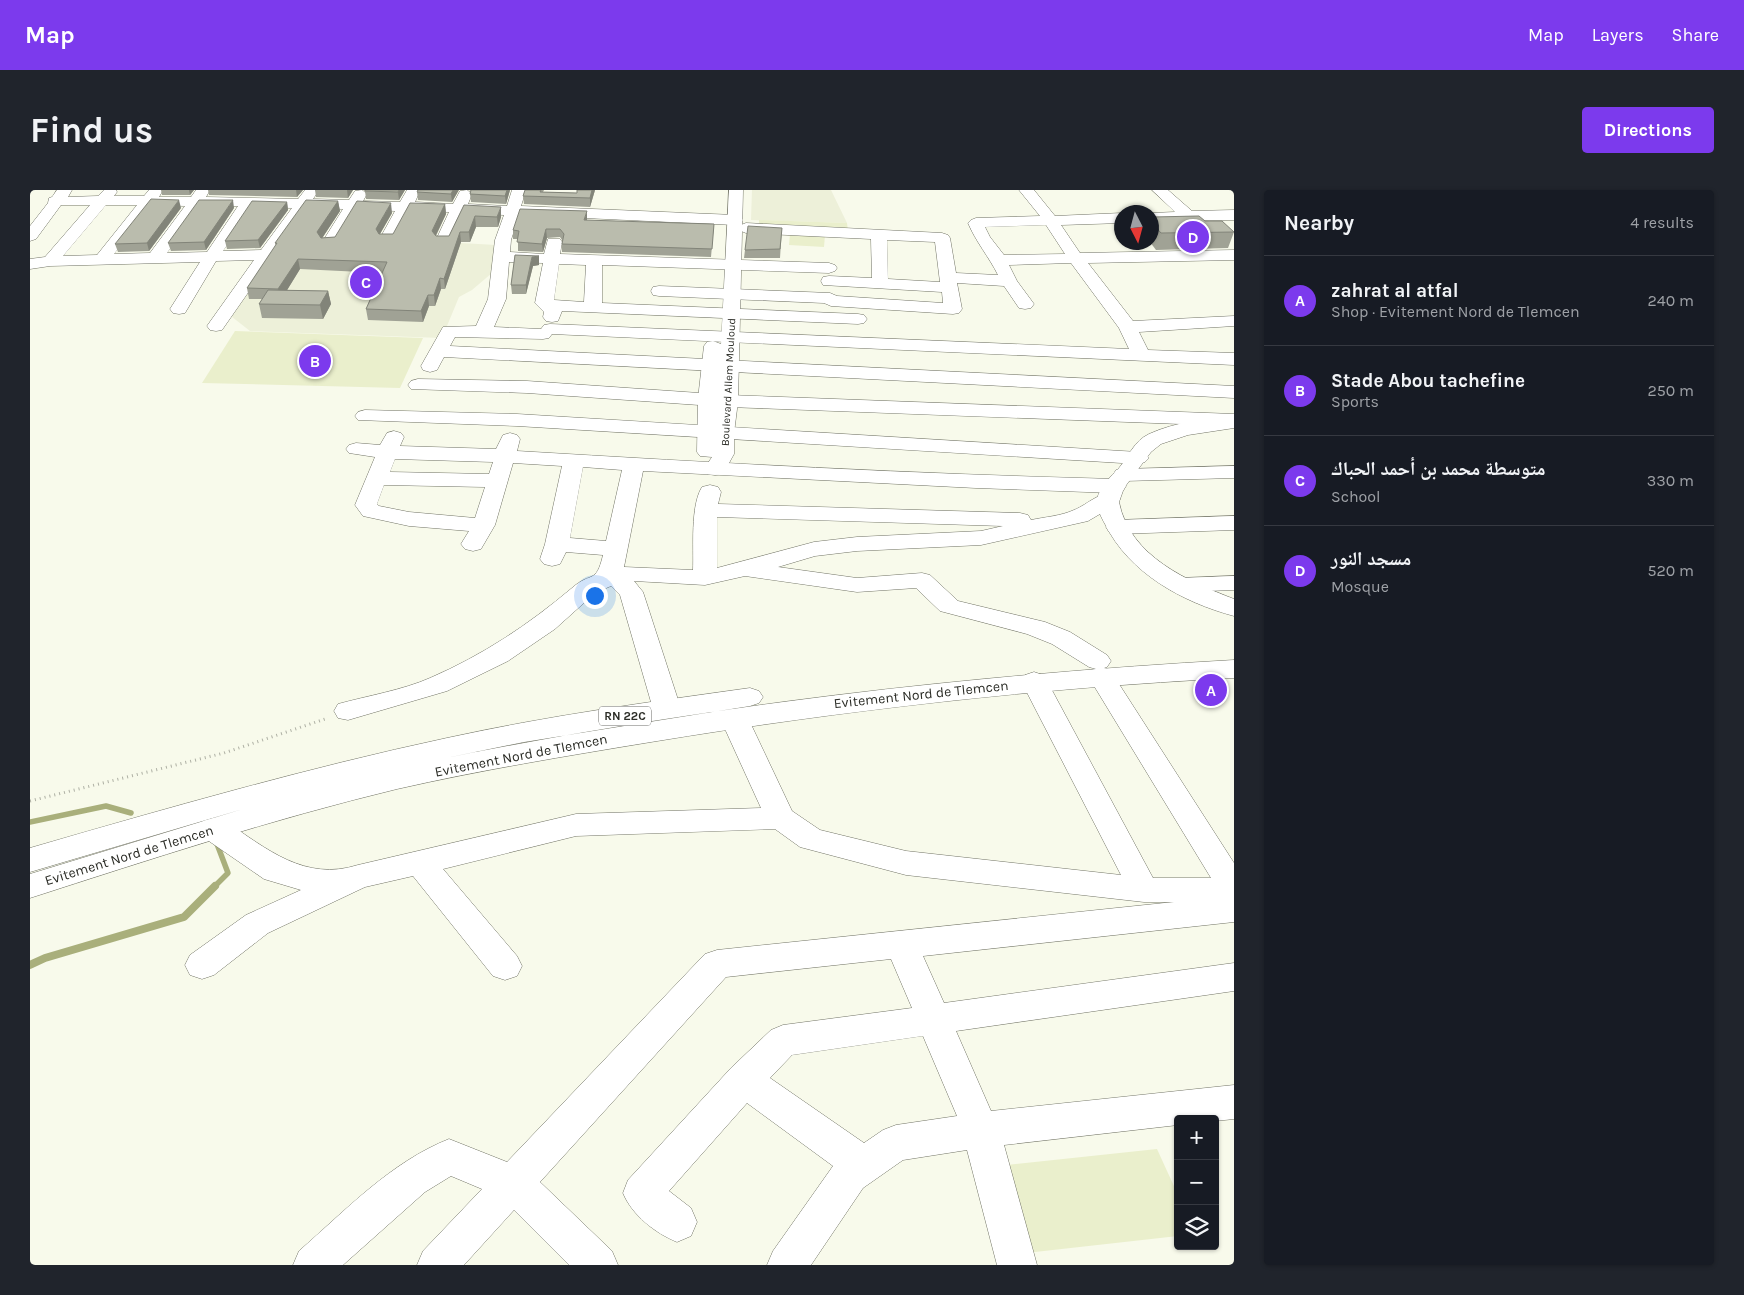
<!DOCTYPE html>
<html lang="en">
<head>
<meta charset="utf-8">
<style>
  body { margin:0; font-family:Karla,"Noto Naskh Arabic",sans-serif; background:#20242c; color:#f1f3f6 }
  .controls { position:absolute; right:15px; bottom:15px; display:grid; overflow:hidden; border-radius:5px; box-shadow:0 1px 4px #0004 }
  .controls button { width:45px; height:45px; display:grid; place-items:center; padding:0; border:0; border-bottom:1px solid #363941; background:#171b24; color:#f1f3f6; font:25px sans-serif }
  .compass { position:absolute; left:1084px; top:15px; width:45px; height:45px; border-radius:50%; background:#171b24; box-shadow:0 1px 4px #0004; rotate:174deg }
  .you { position:absolute; left:564px; top:405px; width:18px; height:18px; margin:-12px; border:4px solid #fff; border-radius:50%; background:#1a73e8; box-shadow:0 0 0 8px #1a73e833 }
  .badge { display:grid; place-items:center; width:32px; height:32px; border-radius:50%; background:#7c3aed; color:#fff; font-size:16px; font-weight:700 }
  .pin { position:absolute; translate:-50% -50%; border:2px solid #fff; box-shadow:0 1px 5px #0006 }
  .list { margin:0; padding:0; list-style:none }
  h2 { display:flex; justify-content:space-between; align-items:center; height:65px; margin:0; padding:0 20px; font-size:21px }
  h2 small { font-size:16px; font-weight:400; color:#9ea1a6 }
  .list li { display:grid; grid-template-columns:32px 1fr auto; gap:15px; align-items:center; box-sizing:border-box; height:90px; padding:0 20px; border-top:1px solid #363941 }
  .list b { display:block; font-size:19px; white-space:nowrap }
  .list p { margin:0; font-size:16px; white-space:nowrap; color:#9ea1a6 }
  .list em { font-size:16px; font-style:normal; color:#9ea1a6 }
  .icon { flex:none; width:28px; height:28px; fill:none; stroke:currentColor; stroke-width:2; stroke-linecap:round; stroke-linejoin:round }
  .map { position:relative; flex:none; width:1204px; height:1075px; overflow:hidden; border-radius:5px }
  header { display:flex; align-items:center; gap:30px; box-sizing:border-box; height:70px; padding:0 25px; background:#7c3aed; color:#fff }
  header strong { font-size:24px }
  nav { display:flex; gap:28px; margin-inline-start:auto; font-size:18px }
  .intro { display:flex; align-items:center; justify-content:space-between; box-sizing:border-box; height:120px; padding:0 30px }
  h1 { margin:0; font-size:35px }
  .button { padding:12px 22px; border-radius:5px; background:#7c3aed; color:#fff; font-size:18px; font-weight:700 }
  main { display:flex; gap:30px; padding:0 30px }
  aside { flex:1; background:#171b24; border-radius:5px; box-shadow:0 1px 4px #0004 }
  .map>svg:first-child { display:block }
  .built { fill:#edf0d9 }
  .green { fill:#eaefcc }
  .lines { fill:none; stroke-linecap:round; stroke-linejoin:round }
  .stream-far1 { stroke:#a9af7b; stroke-width:5.5 }
  .stream { stroke:#a9af7b; stroke-width:8 }
  .minor-casing { stroke:#727466; stroke-width:1 }
  .major-casing { stroke:#727466; stroke-width:1 }
  .highway-casing { stroke:#727466; stroke-width:1 }
  .path { stroke:#aeb0a4; stroke-width:3; stroke-dasharray:1 4; stroke-linecap:butt }
  .minor { fill:#fff; fill-rule:evenodd }
  .major { fill:#fff; fill-rule:evenodd }
  .highway { fill:#fff; fill-rule:evenodd }
  .wall { fill:#a0a295 }
  .shaded-wall { fill:#828479 }
  .building { fill:#babcad; stroke:#828479 }
  .labels { text-anchor:middle; stroke-width:4; stroke-linejoin:round; paint-order:stroke }
  .far-street-label { font-size:11px; fill:#2b2c26; stroke:#fff }
  .shield { fill:#fff; stroke:#6b6b67; stroke-width:1 }
  .shield-label { font-size:12px; font-weight:bold; fill:#2b2c26 }
  .street-label { font-size:14px; fill:#2b2c26; stroke:#fff }
</style>
</head>
<body>
<header>
<strong>Map</strong>
<nav><a>Map</a><a>Layers</a><a>Share</a></nav>
</header>
<div class="intro"><h1>Find us</h1><a class="button">Directions</a></div>
<main>
<div class="map">
<svg width="1204" height="1075" viewBox="0 0 1204 1075">
  <rect width="100%" height="100%" fill="#f8faeb"/>
  <!-- built -->
  <g class="built">
    <polygon points="722,0 801,0 817,33 721,30"/>
    <polygon points="250,52 413,52 466,55 462,83 442,100 429,107 412,148 220,141 197,123"/>
  </g>
  <!-- green -->
  <g class="green">
    <polygon points="729,30 817,33 818,41 729,37"/>
    <polygon points="760,44 795,45 794,57 759,55"/>
    <polygon points="205,141 393,148 370,198 172,193"/>
    <polygon points="1127,959 1148,1005 1148,1046 996,1063 967,976"/>
  </g>
  <g class="lines">
    <!-- stream-far1 -->
    <g class="stream-far1">
      <polyline points="0,632 76,616 101,623"/>
      <polyline points="184,697 198,683 187,654"/>
    </g>
    <!-- stream -->
    <polyline class="stream" points="0,775 15,768 154,727 185,696"/>
    <defs>
      <g id="minor">
        <path d="M27 0H42L38 7 68 6 74 0H86L87 2 84 6H114L119 0H133L129 7H161L166 0H180L176 7 268 9 275 0H285L287 3 283 9 319 10 325 1 332 0 337 4 333 11 370 12 377 0H387L389 3 385 12 423 14 430 1 437 0 442 4 438 14 477 16 482 0H496L491 16 705 25 710 27 713 30 710 33 705 35 489 25 481 50 480 62 514 64 518 49H530L532 52 530 64 799 73 805 75 807 78 805 81 799 83 572 75V113L828 124 834 125 837 129 834 133 828 134 532 121 528 131 522 132 516 131 513 127 514 122 505 113 513 73 479 72 476 109 464 137 511 139 514 135 520 134 1099 159 1089 138 1041 73 979 75 987 91 1004 114 1001 118 995 119 989 118 974 96 927 93 932 119 929 123 923 124 801 116 794 113 629 106 623 105 621 101 623 97 629 96 800 103 807 106 913 113 912 102 793 95 791 91 793 87 799 86 842 88 841 49 716 43 711 41 708 38 711 35 716 33 912 43 918 45 920 48 926 83 968 85C959 67 946 52 938 33L941 30 946 28 1010 26 989 0H1004L1025 26 1092 23V33L1031 35 1050 63 1204 60V70L1058 73 1103 131 1204 126V136L1109 142 1118 160 1204 163V175L522 144 519 148 513 149 425 147 420 156 1204 196V208L414 167 407 180 400 182 393 180 391 176 413 137 446 136 458 109 465 50 474 25 434 23 421 52 419 55H407L405 52 419 22 380 21 365 50 363 53H351L349 50 365 21 328 19 305 57H293L291 54 313 19 277 18 192 140 186 141 180 140 177 136 224 70 186 71 155 123 149 124 143 123 140 119 170 72 20 76 0 79V69L15 67 60 15H31L6 49 0 51V36L18 13 19 8 22 7ZM76 15H107L67 65 33 66ZM122 15 155 16 120 63 84 64ZM170 16H208L177 62 137 63ZM223 17 262 18 231 60 193 61ZM1016 35 1035 64 974 65 960 47 955 37ZM857 50 905 52 910 92 858 89ZM529 74 556 75 554 112 524 110Z"/>
        <polygon points="1122,0 1138,0 1162,21 1204,20 1204,30 1122,31 1122,23 1145,22"/>
        <polygon points="388,189 497,191 698,205 1204,224 1204,236 698,217 497,203 381,199 378,195 381,191"/>
        <polygon points="335,220 487,224 1108,262 1115,264 1119,268 1115,272 1108,274 487,236 328,230 325,226 328,222"/>
        <path d="M364 241 371 243 374 247 370 256 466 259 473 245 480 243 487 245 490 249 487 261C686 273 885 284 1085 289L1093 291 1096 296 1093 301 1085 303 946 298 613 281 594 377 663 380C664 358 660 316 672 297L680 295 688 297 691 302 688 314 990 323 998 325 1001 330C1015 327 1031 326 1044 320 1059 314 1070 300 1087 304L1090 309 1087 314 1058 331 951 355 827 361 785 366 748 377 827 388 892 383 900 385 928 411 1015 432 1040 442 1077 465 1081 471 1077 477 1074 478 1080 480 1204 673V732L893 766 914 813 1204 773V801L926 841 961 921 1204 895V929L1185 931V929H1148V935L974 955 1007 1075H967L937 960 873 970 833 998 781 1075H737L743 1061 803 976 717 913 639 1001 661 1018 667 1032 661 1046 647 1052C625 1043 602 1025 593 1003L598 990 701 878 741 840 753 835 882 818 861 769 696 787 510 992 582 1061 588 1075H539L484 1020 434 1075H387L393 1061 452 999 421 986 395 1002 313 1075H263L269 1061C316 1020 361 972 419 949L477 972 675 764 687 760 1144 712H1114L876 685 770 657 745 639 546 646 413 679 487 766 492 776 487 786 475 790 463 786 383 686 335 697 238 743 184 785 172 789 160 785 155 775 160 765 216 725 271 700 234 689 173 647 169 639 173 631 184 628 195 631C237 659 275 692 328 675L546 624 731 618 690 528 694 521 704 519 714 521 718 528 762 621 790 640 876 661 1091 685 991 491 995 485 1004 482 1013 485 1017 491 1123 688H1181L1058 486 1062 480 1066 479 1059 477 1022 454 997 444 910 421 886 398 827 402 715 386 675 395 604 391 613 402 651 519 647 526 637 528 627 526 623 519 590 405 581 396 565 403 525 439 478 471 417 501 318 530 308 528 304 521 308 514C337 506 373 500 400 488 453 465 498 435 542 398 561 381 566 395 573 365L536 362 530 374 522 376 514 374 510 369 515 354 532 276 483 273 465 335 451 359 443 361 435 359 431 354 439 341 379 336 333 326 325 315 345 267 319 263 316 259 319 255 326 253 350 255 357 243ZM365 269 463 272 459 284 360 282ZM553 277 592 280 576 351 540 348ZM354 295 455 297 445 328 379 322 349 316 347 314ZM687 327 973 336 951 341 827 347 784 352 687 378ZM893 846 927 926 866 935 853 940 834 953 740 888 762 865Z"/>
        <polygon points="1204,276 1204,288 1094,291 1086,290 1083,285 1086,280 1094,279"/>
        <polygon points="1204,326 1204,340 1087,344 1079,342 1076,337 1079,332 1087,330"/>
        <polygon points="1204,386 1204,400 1149,402 1140,400 1137,395 1140,390 1149,388"/>
      </g>
      <g id="major">
        <polygon points="699,0 713,0 708,211 704,243 704,264 693,284 685,285 677,284 674,279 682,267 670,266 667,262 668,209 674,156 677,152 683,151 691,154"/>
        <path d="M1204 226V238L1158 245 1131 254 1121 262 1094 298 1089 312C1100 367 1158 391 1204 409V426C1152 412 1099 383 1075 334 1071 327 1066 317 1067 309 1070 297 1081 286 1089 278 1099 266 1104 251 1119 244 1145 232 1176 229 1204 226Z"/>
      </g>
      <path id="highway" d="M1204 470V488C1008 498 815 520 621 552 536 566 451 580 367 599 243 629 121 669 0 708V684L213 619 0 682V658C138 618 277 578 417 548 517 526 619 512 720 498L729 501 733 507 729 513 720 516 494 552 411 569C672 516 938 485 1204 470Z"/>
    </defs>
    <!-- minor casing -->
    <use href="#minor" class="minor-casing"/>
    <!-- major casing -->
    <use href="#major" class="major-casing"/>
    <!-- highway casing -->
    <use href="#highway" class="highway-casing"/>
    <!-- path -->
    <polyline class="path" points="0,611 194,563 298,528"/>
    <!-- minor -->
    <use href="#minor" class="minor"/>
    <!-- major -->
    <use href="#major" class="major"/>
    <!-- highway -->
    <use href="#highway" class="highway"/>
  </g>
  <!-- wall -->
  <g class="wall">
    <polygon points="131,0 164,0 160,5 132,5"/>
    <polygon points="178,0 273,0 267,7 179,5"/>
    <polygon points="285,0 323,0 318,8 286,7"/>
    <polygon points="334,0 375,0 369,10 336,9 335,1"/>
    <polygon points="428,0 422,12 388,10 387,2"/>
    <polygon points="439,0 480,0 476,14 441,12 440,4 441,1"/>
    <polygon points="495,0 514,0 513,2 547,3 565,0 560,17 494,14 493,6"/>
    <polygon points="308,11 310,21 292,48 305,47 362,23 350,44 363,44 415,14 416,24 406,46 419,46 434,15 471,27 468,37 446,37 440,52 431,52 415,99 411,99 405,116 399,116 393,132 338,130 336,119 352,83 270,79 257,100 298,101 301,114 293,129 232,128 229,114 232,109 219,109 217,98 246,56 245,53"/>
    <polygon points="257,12 258,20 230,58 197,59 195,51"/>
    <polygon points="151,18 119,61 88,62 85,54"/>
    <polygon points="204,18 176,60 141,61 138,53"/>
    <polygon points="1122,27 1175,31 1204,42 1198,58 1126,60 1120,52 1122,52"/>
    <polygon points="557,31 684,34 681,67 532,62 532,50 530,47 517,48 513,62 488,61 488,49 483,49 483,40"/>
    <polygon points="752,38 750,68 714,68 715,60"/>
    <polygon points="485,65 509,75 503,76 496,104 482,104 481,95"/>
  </g>
  <!-- shaded-wall -->
  <g class="shaded-wall">
    <polygon points="159,0 164,0 160,5"/>
    <polygon points="266,0 273,0 267,7"/>
    <polygon points="317,0 323,0 318,8"/>
    <polygon points="369,0 375,0 369,10 368,2"/>
    <polygon points="423,0 429,0 422,12 421,4"/>
    <polygon points="477,0 480,0 476,14 475,6"/>
    <polygon points="562,0 565,0 560,17 560,8"/>
    <polygon points="149,10 151,18 119,61 117,53"/>
    <polygon points="203,10 204,18 176,60 174,52"/>
    <polygon points="308,11 310,21 289,53 287,42"/>
    <polygon points="257,12 258,20 230,58 228,50"/>
    <polygon points="361,13 362,23 347,49 346,39"/>
    <polygon points="415,14 416,24 403,51 402,41"/>
    <polygon points="471,17 471,27 468,37 467,27"/>
    <polygon points="557,21 557,30 555,39 554,30"/>
    <polygon points="445,26 446,37 440,52 439,42"/>
    <polygon points="516,39 517,48 513,62 512,54"/>
    <polygon points="430,42 431,52 415,99 414,89"/>
    <polygon points="509,66 509,75 503,76 496,104 496,95 502,67"/>
    <polygon points="268,69 270,79 251,110 248,99"/>
    <polygon points="410,88 411,99 405,116 404,105"/>
    <polygon points="298,101 301,114 293,129 290,115"/>
    <polygon points="398,105 399,116 393,132 391,121"/>
  </g>
  <!-- building -->
  <g class="building">
    <polygon points="335,0 369,0 368,2 335,1"/>
    <polygon points="388,0 423,0 421,4 387,2"/>
    <polygon points="441,0 477,0 475,6 440,4"/>
    <polygon points="495,0 511,0 510,2 547,3 547,0 562,0 560,8 493,6"/>
    <polygon points="121,9 149,10 117,53 85,54"/>
    <polygon points="169,10 203,10 174,52 138,53"/>
    <polygon points="276,10 308,11 287,42 291,48 305,47 327,11 361,13 346,39 349,44 363,44 380,13 415,14 402,41 406,46 419,46 434,15 471,17 467,27 445,26 439,42 430,42 414,89 410,88 404,105 398,105 391,121 336,119 357,72 268,69 248,99 217,98 247,53 245,53"/>
    <polygon points="222,11 257,12 228,50 195,51"/>
    <polygon points="490,19 557,21 554,30 684,34 682,59 532,54 534,44 530,39 516,39 512,54 487,52 489,41 483,40"/>
    <polygon points="1169,26 1175,31 1192,31 1204,42 1131,43 1122,33 1122,27"/>
    <polygon points="718,36 752,38 750,59 715,60"/>
    <polygon points="485,65 509,66 502,67 496,95 481,95"/>
    <polygon points="238,100 298,101 290,115 229,114"/>
  </g>
  <g class="labels">
    <!-- far-street labels -->
    <g class="far-street-label">
      <text transform="translate(698 192) rotate(-87)" y="4">Boulevard Allem Mouloud</text>
    </g>
    <!-- shield labels -->
    <rect class="shield" x="569" y="516.5" width="52" height="19" rx="4"/>
    <g class="shield-label">
      <text x="595" y="530">RN 22C</text>
    </g>
    <!-- street labels -->
    <g class="street-label">
      <text transform="translate(891 504) rotate(-6)" y="5">Evitement Nord de Tlemcen</text>
      <text transform="translate(491 565) rotate(-11)" y="5">Evitement Nord de Tlemcen</text>
      <text transform="translate(99 665) rotate(-17)" y="5">Evitement Nord de Tlemcen</text>
    </g>
  </g>
</svg>
<div class="controls">
<button>+</button>
<button>−</button>
<button><svg class="icon" aria-label="layers" viewBox="0 0 24 24"><path d="M12 4l9 5-9 5-9-5zM3 14l9 5 9-5"/></svg></button>
</div>
<svg class="compass" viewBox="-18 -18 36 36"><path d="M0-13l5 13h-10z" fill="#e53935"/><path d="M0 13l5-13h-10z" fill="#9ea1a6"/></svg>
<div class="you"></div>
<div class="pin badge" style="left:1181px;top:500px">A</div>
<div class="pin badge" style="left:285px;top:171px">B</div>
<div class="pin badge" style="left:336px;top:92px">C</div>
<div class="pin badge" style="left:1163px;top:47px">D</div>
</div>
<aside>
<h2>Nearby<small>4 results</small></h2>
<ul class="list">
<li><span class="badge">A</span><div><b>zahrat al atfal</b><p>Shop · Evitement Nord de Tlemcen</p></div><em>240 m</em></li>
<li><span class="badge">B</span><div><b>Stade Abou tachefine</b><p>Sports</p></div><em>250 m</em></li>
<li><span class="badge">C</span><div><b>متوسطة محمد بن أحمد الحباك</b><p>School</p></div><em>330 m</em></li>
<li><span class="badge">D</span><div><b>مسجد النور</b><p>Mosque</p></div><em>520 m</em></li>
</ul>
</aside>
</main>
</body>
</html>
